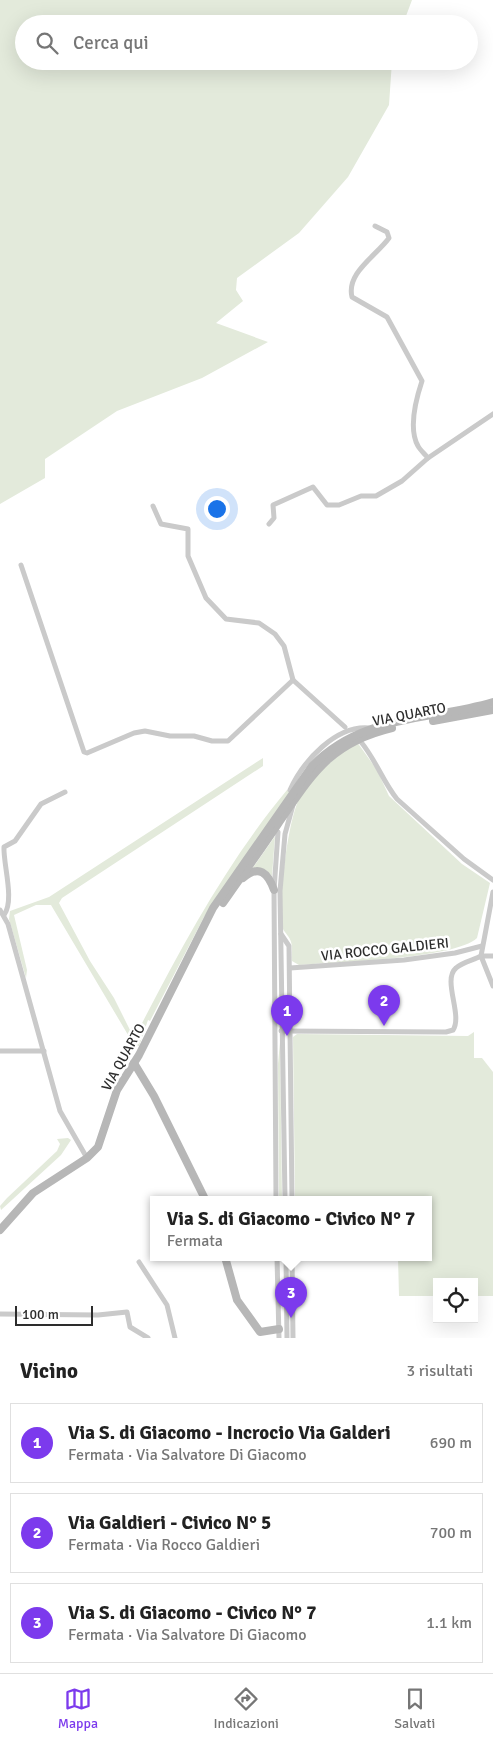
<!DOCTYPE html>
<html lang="it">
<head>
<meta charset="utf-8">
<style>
  body { margin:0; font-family:Signika,sans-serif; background:#f2f2f2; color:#222 }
  .controls { position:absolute; right:15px; bottom:15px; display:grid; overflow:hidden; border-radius:0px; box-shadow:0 5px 20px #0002 }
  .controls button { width:45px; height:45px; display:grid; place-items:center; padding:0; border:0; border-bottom:1px solid #e0e0e0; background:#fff; color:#222; font:25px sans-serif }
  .scale { position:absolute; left:15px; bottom:12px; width:78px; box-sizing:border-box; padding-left:5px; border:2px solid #2d2d2d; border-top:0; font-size:14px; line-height:18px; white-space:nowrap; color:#2d2d2d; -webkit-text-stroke:4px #fff; paint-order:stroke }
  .you { position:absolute; left:216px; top:508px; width:18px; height:18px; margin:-12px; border:4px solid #fff; border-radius:50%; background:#1a73e8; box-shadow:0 0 0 8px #1a73e833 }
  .badge { display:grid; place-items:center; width:32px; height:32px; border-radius:50%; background:#7c3aed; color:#fff; font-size:16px; font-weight:700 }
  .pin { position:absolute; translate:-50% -41px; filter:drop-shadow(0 1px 2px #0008) }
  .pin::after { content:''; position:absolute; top:26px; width:18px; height:15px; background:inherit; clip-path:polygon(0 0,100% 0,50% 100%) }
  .popup { position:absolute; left:150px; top:1196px; width:282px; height:65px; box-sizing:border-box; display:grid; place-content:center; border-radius:0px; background:#fff; filter:drop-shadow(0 1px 4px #0005); font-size:16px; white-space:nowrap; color:#767676 }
  .popup b { font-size:19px; color:#222 }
  .popup::after { content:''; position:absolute; left:50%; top:100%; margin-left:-10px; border:10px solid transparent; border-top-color:#fff }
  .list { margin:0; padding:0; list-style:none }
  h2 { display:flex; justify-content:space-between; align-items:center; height:65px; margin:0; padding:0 20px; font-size:21px }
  h2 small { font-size:16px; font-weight:400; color:#767676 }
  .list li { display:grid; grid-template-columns:32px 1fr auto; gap:15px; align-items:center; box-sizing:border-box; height:80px; margin:0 10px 10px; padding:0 10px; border:1px solid #e0e0e0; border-radius:0px }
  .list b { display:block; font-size:19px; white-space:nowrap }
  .list p { margin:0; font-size:16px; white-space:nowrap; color:#767676 }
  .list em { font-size:16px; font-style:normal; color:#767676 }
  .icon { flex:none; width:28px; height:28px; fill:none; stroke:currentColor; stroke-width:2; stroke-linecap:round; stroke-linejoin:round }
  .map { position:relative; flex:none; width:493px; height:1338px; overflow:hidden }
  .search { position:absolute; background:#fff; box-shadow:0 5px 20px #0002; left:15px; right:15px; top:15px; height:55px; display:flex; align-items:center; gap:12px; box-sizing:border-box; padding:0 18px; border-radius:28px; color:#767676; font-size:19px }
  .sheet { height:335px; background:#fff }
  nav { display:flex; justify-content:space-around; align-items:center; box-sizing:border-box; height:70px; border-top:1px solid #e0e0e0; background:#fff; font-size:14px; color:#767676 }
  nav a { display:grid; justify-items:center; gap:2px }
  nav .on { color:#7c3aed }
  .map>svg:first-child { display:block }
  .green { fill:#e3eadb }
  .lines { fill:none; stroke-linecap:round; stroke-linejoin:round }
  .street { stroke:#cacaca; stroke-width:5 }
  .secondary { stroke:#b7b7b7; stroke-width:8 }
  .labels { text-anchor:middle; stroke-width:5; stroke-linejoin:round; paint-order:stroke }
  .street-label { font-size:14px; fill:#2d2d2d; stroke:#fff }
</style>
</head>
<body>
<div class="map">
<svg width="493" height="1338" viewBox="0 0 493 1338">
  <rect width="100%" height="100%" fill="#fff"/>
  <!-- green -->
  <g class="green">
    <polygon points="0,0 412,0 403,24 24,24 24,61 392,61 389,105 348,177 299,233 237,278 236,290 243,301 216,323 268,342 202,378 117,411 45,459 45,478 0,504"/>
    <path d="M357 742 377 770 389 796 462 864 490 883 477 938C455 959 334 962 299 965L292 961C291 955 293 948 291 942 290 937 285 933 283 929 277 905 288 818 300 797 315 774 335 757 357 742Z"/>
    <path d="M263 758V766L62 898 59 903 90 961 114 998 130 1030 134 1024 140 1027C183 944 227 862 287 790L291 791 204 917 150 1021 148 1020 139 1046 134 1045 51 905H36L14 915 27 970 26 978 9 919 10 911 49 897Z"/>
    <polygon points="278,832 275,836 272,876 267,871 252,869"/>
    <polygon points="474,1032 474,1058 482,1058 493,1072 493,1296 474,1296 474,1282 437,1282 437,1296 399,1296 398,1257 428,1257 428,1199 295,1199 293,1037 297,1034 468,1036"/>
    <polygon points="280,1042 280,1043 282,1199 279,1199 278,1064"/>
    <polygon points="68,1138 71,1140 61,1155 1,1210 0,1206 7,1198 57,1151 60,1144 57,1139"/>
  </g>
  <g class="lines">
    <!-- street -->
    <g class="street">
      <polyline points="428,458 493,414"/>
      <polyline points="153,506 161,524 188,529 188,556 206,598 226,619 259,623 275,634 284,646 293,680 345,727"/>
      <path d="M269 524 274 518 273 505 313 487 327 505H339L361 496H376L402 481 428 458C425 454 420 450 418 446 408 428 416 399 422 381L387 317 352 297C346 273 376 256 389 238L387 232 375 226"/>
      <polyline points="21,565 84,752 87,753 134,733 145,731 170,736 194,736 212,741 228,741 293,680"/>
      <path d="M361 742C376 760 383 782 397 799L464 859 493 880"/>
      <path d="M290 790C303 761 336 725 369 728"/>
      <polyline points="0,910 8,924 60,1111 87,1158"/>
      <path d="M4 915C15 900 3 864 4 847L15 841 41 804 65 792"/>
      <polyline points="281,934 289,946 292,1199"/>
      <polyline points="493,956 481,956 493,986"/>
      <polyline points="290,968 404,960 455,953 482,946"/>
      <path d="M281 1031 446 1032 453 1030C463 1015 442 980 456 968 462 962 474 960 481 956L493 892"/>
      <polyline points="0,1051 44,1051"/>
      <polyline points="276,1199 274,890 278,832"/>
      <polyline points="285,1199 280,891 285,834 293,805"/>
      <polyline points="277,1257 279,1338"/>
      <polyline points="286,1257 287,1338"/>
      <polyline points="292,1257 293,1338"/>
      <polyline points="139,1262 167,1305 175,1338"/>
      <polyline points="0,1314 98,1315 127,1312 130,1327 148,1338"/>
    </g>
    <!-- secondary -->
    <g class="secondary">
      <polyline points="433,721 493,710"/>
      <path d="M243 878C259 864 268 873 274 890"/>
      <path d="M223 903C241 877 260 851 278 824 312 775 329 743 392 728"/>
      <polyline points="134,1063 154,1096 205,1199"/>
      <path d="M0 1230 33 1193 87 1158 98 1147 117 1090 139 1055 213 908 312 766C362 714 429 721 493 702"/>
      <polyline points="225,1257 237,1300 260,1332 279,1329"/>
    </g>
  </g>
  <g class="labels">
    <!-- street labels -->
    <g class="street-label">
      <text transform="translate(409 714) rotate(-11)" y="5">VIA QUARTO</text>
      <text transform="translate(385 949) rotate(-6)" y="5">VIA ROCCO GALDIERI</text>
      <text transform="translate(123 1057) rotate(-61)" y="5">VIA QUARTO</text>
    </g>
  </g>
</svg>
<div class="controls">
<button><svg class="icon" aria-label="locate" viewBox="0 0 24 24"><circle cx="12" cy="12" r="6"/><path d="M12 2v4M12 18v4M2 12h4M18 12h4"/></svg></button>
</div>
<div class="scale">100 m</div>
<div class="you"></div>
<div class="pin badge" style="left:287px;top:1036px">1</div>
<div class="pin badge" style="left:384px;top:1026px">2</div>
<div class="pin badge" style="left:291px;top:1318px">3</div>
<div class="popup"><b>Via S. di Giacomo - Civico N° 7</b>Fermata</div>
<div class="search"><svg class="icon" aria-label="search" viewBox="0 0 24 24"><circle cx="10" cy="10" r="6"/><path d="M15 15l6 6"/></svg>Cerca qui</div>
</div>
<section class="sheet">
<h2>Vicino<small>3 risultati</small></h2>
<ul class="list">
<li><span class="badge">1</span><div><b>Via S. di Giacomo - Incrocio Via Galderi</b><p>Fermata · Via Salvatore Di Giacomo</p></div><em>690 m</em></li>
<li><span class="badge">2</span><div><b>Via Galdieri - Civico N° 5</b><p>Fermata · Via Rocco Galdieri</p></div><em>700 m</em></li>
<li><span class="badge">3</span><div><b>Via S. di Giacomo - Civico N° 7</b><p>Fermata · Via Salvatore Di Giacomo</p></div><em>1.1 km</em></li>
</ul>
</section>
<nav>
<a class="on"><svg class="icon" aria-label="map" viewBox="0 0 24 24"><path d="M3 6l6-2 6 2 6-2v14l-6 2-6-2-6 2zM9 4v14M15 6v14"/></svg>Mappa</a>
<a><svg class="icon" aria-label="directions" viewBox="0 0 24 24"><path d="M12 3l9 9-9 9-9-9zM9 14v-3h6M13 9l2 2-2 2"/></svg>Indicazioni</a>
<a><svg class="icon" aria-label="saved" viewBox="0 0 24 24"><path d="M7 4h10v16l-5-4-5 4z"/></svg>Salvati</a>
</nav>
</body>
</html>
